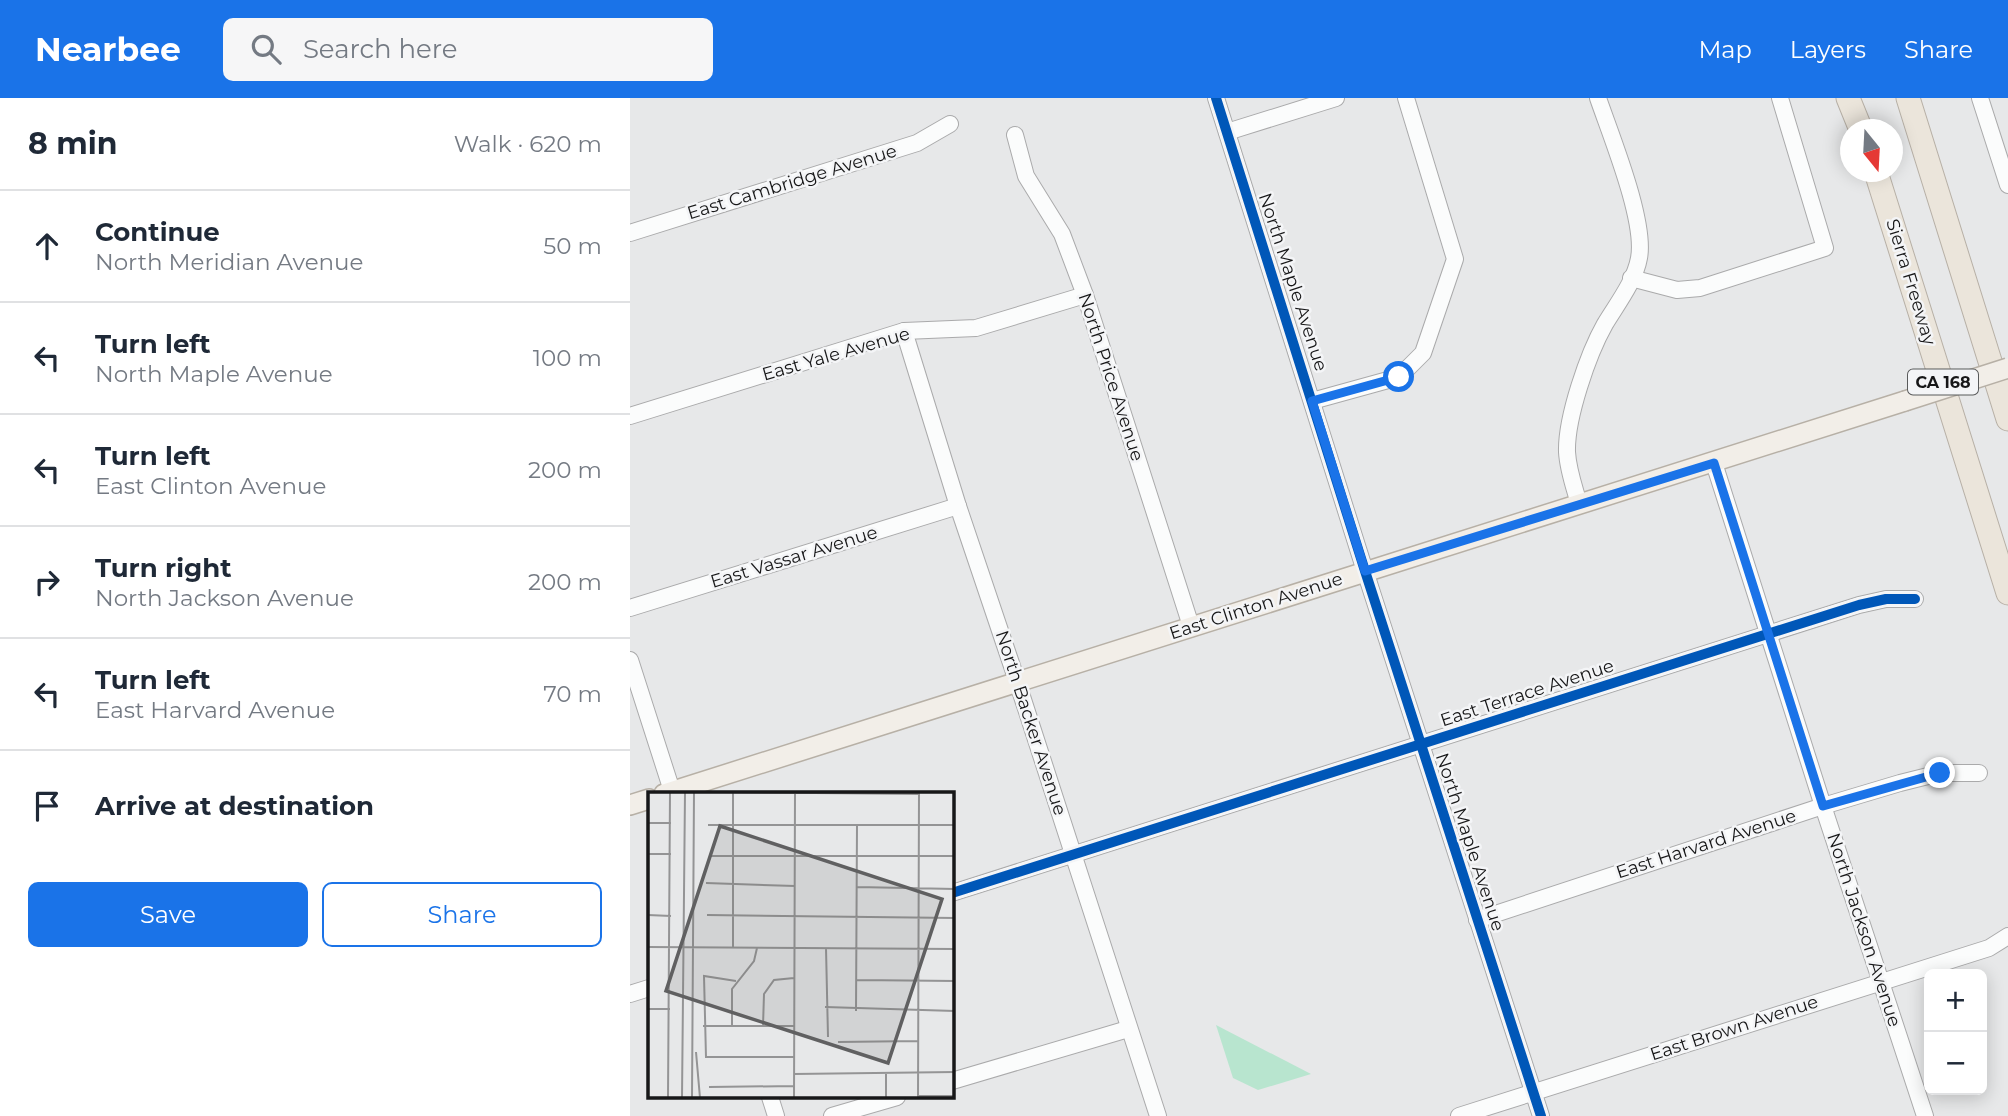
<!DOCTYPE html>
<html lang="en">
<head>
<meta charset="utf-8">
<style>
  body { margin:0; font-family:Montserrat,sans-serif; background:#f6f6f7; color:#1f2937 }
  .controls { position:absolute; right:21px; bottom:21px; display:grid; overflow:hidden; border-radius:10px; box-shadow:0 4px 18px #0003 }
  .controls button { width:63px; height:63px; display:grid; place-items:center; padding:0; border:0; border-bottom:2px solid #e0e1e3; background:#fff; color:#1f2937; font:35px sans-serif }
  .compass { position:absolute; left:1210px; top:21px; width:63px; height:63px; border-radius:50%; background:#fff; box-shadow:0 4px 18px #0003; rotate:162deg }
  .stop { position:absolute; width:21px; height:21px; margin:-16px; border:5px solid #1a73e8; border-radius:50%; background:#fff }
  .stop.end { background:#1a73e8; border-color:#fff; box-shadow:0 2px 7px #0008 }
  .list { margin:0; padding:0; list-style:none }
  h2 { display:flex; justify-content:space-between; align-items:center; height:91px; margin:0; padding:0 28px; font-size:30px }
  h2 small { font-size:23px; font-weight:400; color:#747a83 }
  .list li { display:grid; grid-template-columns:46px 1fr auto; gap:21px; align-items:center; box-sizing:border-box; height:112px; padding:0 28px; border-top:2px solid #e0e1e3 }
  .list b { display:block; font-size:26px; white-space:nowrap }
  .list p { margin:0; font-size:23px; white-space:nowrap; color:#747a83 }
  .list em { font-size:23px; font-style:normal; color:#747a83 }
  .actions { display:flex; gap:14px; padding:21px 28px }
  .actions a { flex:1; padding:16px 0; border:2px solid #1a73e8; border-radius:10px; text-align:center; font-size:24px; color:#1a73e8 }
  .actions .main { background:#1a73e8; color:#fff }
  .icon { flex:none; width:38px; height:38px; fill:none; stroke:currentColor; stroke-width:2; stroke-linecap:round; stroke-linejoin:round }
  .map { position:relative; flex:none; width:1378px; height:1018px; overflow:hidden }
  header { display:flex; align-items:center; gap:42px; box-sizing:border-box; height:98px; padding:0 35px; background:#1a73e8; color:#fff }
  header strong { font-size:33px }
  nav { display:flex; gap:38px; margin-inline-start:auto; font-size:24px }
  .search { width:490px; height:63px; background:#f6f6f7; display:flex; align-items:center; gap:18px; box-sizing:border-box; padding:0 24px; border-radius:10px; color:#747a83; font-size:26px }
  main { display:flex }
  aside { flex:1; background:#fff }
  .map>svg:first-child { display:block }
  .green { fill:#b8e5cf }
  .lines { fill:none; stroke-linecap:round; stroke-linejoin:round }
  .minor-casing { stroke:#aaaaab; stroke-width:18 }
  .major-casing { stroke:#b7b0a6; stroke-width:22 }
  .highway-casing { stroke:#b7b0a6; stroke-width:25 }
  .minor { stroke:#fbfcfc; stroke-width:16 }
  .major { stroke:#f2eee8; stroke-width:19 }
  .highway { stroke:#ebe5db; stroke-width:23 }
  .major-bridge-casing { stroke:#b7b0a6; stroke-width:22; stroke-linecap:butt }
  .major-bridge { stroke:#f2eee8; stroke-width:19 }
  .cycleway-casing { stroke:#f4f5f7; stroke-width:15 }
  .cycleway { stroke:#0057b8; stroke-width:10 }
  .route { stroke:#1a73e8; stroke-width:9 }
  .labels { text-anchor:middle; stroke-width:5; stroke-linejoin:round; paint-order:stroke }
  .shield { fill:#f4f5f7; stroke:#595a5b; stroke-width:2 }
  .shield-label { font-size:16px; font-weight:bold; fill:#171718 }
  .street-label { font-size:18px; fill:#171718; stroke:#f4f5f7 }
  .inset-road { fill:none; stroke:#949495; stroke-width:2 }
  .view { fill:#606061; fill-opacity:0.15; stroke:#606061; stroke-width:3.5 }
  .inset-edge { fill:none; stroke:#171718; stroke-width:3.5 }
</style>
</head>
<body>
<header>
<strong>Nearbee</strong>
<div class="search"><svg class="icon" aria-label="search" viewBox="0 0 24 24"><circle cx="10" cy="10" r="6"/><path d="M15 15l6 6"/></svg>Search here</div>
<nav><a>Map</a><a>Layers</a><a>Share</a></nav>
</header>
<main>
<aside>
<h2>8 min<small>Walk · 620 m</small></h2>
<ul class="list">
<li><svg class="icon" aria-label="ahead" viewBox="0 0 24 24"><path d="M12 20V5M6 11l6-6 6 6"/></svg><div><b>Continue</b><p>North Meridian Avenue</p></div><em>50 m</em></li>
<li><svg class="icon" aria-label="left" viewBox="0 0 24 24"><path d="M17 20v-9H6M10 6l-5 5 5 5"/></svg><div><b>Turn left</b><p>North Maple Avenue</p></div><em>100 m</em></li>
<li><svg class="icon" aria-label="left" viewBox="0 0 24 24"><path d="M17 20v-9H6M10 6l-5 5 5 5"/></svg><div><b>Turn left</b><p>East Clinton Avenue</p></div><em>200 m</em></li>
<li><svg class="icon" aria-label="right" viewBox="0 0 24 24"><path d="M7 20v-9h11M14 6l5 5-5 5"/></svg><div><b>Turn right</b><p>North Jackson Avenue</p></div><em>200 m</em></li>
<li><svg class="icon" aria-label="left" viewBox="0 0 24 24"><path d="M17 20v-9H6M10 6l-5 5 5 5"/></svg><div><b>Turn left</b><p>East Harvard Avenue</p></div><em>70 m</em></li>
<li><svg class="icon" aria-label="arrive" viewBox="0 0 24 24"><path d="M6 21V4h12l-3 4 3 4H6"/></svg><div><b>Arrive at destination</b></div></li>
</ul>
<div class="actions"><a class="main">Save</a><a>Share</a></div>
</aside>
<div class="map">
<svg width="1378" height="1018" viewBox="0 0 1378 1018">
  <rect width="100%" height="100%" fill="#e7e8e9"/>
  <!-- green -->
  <polygon class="green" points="586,927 681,976 628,992 603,980"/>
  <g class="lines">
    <defs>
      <g id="minor">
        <polyline points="586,0 735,473 911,1018"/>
        <polyline points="1350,0 1378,87"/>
        <polyline points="597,34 706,0"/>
        <polyline points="385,37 396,78 432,136 455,197 561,528"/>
        <polyline points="0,135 287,45 320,26"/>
        <polyline points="1001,180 1047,192 1070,190 1195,150 1150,0"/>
        <polyline points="274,233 328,408 387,583 528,1018"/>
        <polyline points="682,303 769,279 793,255 825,161 776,0"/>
        <polyline points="0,318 274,233 346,230 455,197"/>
        <polyline points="1084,365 1193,708 1295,1018"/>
        <path d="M949 406C944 388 938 372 937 354 936 320 958 256 975 226 987 206 1005 183 1009 160 1016 123 981 38 968 0"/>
        <polyline points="0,510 328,408"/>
        <polyline points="0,562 43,696"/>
        <polyline points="322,795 1229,507 1256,501 1285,501"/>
        <polyline points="847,822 1193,708 1270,685 1310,675 1349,675"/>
        <polyline points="0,896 19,890"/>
        <polyline points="322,983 498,931"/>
        <polyline points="140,999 146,1018"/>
        <polyline points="202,1018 267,999"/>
        <polyline points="829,1018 1359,850 1378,838"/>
      </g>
      <g id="major">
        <polyline points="34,696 1275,303"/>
        <polyline points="0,707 19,701"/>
      </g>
      <g id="highway">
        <polyline points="1218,0 1231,32"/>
        <polyline points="1278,0 1378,321"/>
        <polyline points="1246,74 1378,495"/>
      </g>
    </defs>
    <!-- minor casing -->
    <use href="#minor" class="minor-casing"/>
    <!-- major casing -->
    <use href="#major" class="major-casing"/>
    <!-- highway casing -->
    <use href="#highway" class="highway-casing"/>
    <!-- minor -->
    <use href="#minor" class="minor"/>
    <!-- major -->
    <use href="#major" class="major"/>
    <!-- highway -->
    <use href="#highway" class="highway"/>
    <defs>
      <polyline id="major-bridge" points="1275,303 1378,270"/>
    </defs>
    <!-- major-bridge casing -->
    <use href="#major-bridge" class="major-bridge-casing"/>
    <!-- major-bridge -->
    <use href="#major-bridge" class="major-bridge"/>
    <defs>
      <g id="cycleway">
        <polyline points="586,0 735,473 911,1018"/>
        <polyline points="322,795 1229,507 1256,501 1285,501"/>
      </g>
    </defs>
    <!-- cycleway casing -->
    <use href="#cycleway" class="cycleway-casing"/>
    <!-- cycleway -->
    <use href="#cycleway" class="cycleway"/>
  </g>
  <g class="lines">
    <!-- route -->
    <polyline class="route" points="769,279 682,303 735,473 1084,365 1193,708 1310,675"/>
  </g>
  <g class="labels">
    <!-- shield labels -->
    <rect class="shield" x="1278" y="271.5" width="70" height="25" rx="5"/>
    <g class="shield-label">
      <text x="1313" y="290">CA 168</text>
    </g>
    <!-- street labels -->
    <g class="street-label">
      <text transform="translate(162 84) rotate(-17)" y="6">East Cambridge Avenue</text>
      <text transform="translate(663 184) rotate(72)" y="6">North Maple Avenue</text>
      <text transform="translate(1281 184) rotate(73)" y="6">Sierra Freeway</text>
      <text transform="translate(206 256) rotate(-16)" y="6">East Yale Avenue</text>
      <text transform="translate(481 279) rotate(72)" y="6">North Price Avenue</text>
      <text transform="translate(164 459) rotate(-17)" y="6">East Vassar Avenue</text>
      <text transform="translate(626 508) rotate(-18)" y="6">East Clinton Avenue</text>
      <text transform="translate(897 595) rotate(-18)" y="6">East Terrace Avenue</text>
      <text transform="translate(401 625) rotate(72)" y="6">North Backer Avenue</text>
      <text transform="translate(840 744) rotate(72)" y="6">North Maple Avenue</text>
      <text transform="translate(1076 746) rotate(-18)" y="6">East Harvard Avenue</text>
      <text transform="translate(1234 832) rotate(72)" y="6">North Jackson Avenue</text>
      <text transform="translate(1104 930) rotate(-18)" y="6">East Brown Avenue</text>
    </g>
  </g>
  <!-- overview -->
  <g transform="translate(18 694)">
    <rect width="306" height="306" fill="#e7e8e9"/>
    <path class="inset-road" d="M75 0 271 2M0 31H23M60 33H307M0 62H23M61 64H307M58 91 147 94M209 95 307 97M0 123 23 124M59 123 307 126M0 155 307 157M85 155V0M178 156 180 245M209 188 307 189M88 189 56 184 58 265H146M177 215 307 219M0 217H22M208 219 209 33M55 234H146M84 234V197L106 169 109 156M115 234 116 202 126 188 146 186M190 250 270 249M48 260 52 306M238 280V306M146 282 307 280M61 295 146 294M270 304H307M20 306 22 0M34 306 37 0M44 306 46 0M146 306 147 0M270 306 271 0"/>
    <path class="view" d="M72 34 294 107 240 271 18 199Z"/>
    <rect width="306" height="306" class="inset-edge"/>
  </g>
</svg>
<div class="controls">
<button>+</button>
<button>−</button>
</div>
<svg class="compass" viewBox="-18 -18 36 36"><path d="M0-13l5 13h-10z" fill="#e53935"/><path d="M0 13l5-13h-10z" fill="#747a83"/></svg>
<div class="stop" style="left:769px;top:279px"></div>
<div class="stop end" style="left:1310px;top:675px"></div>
</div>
</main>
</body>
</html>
